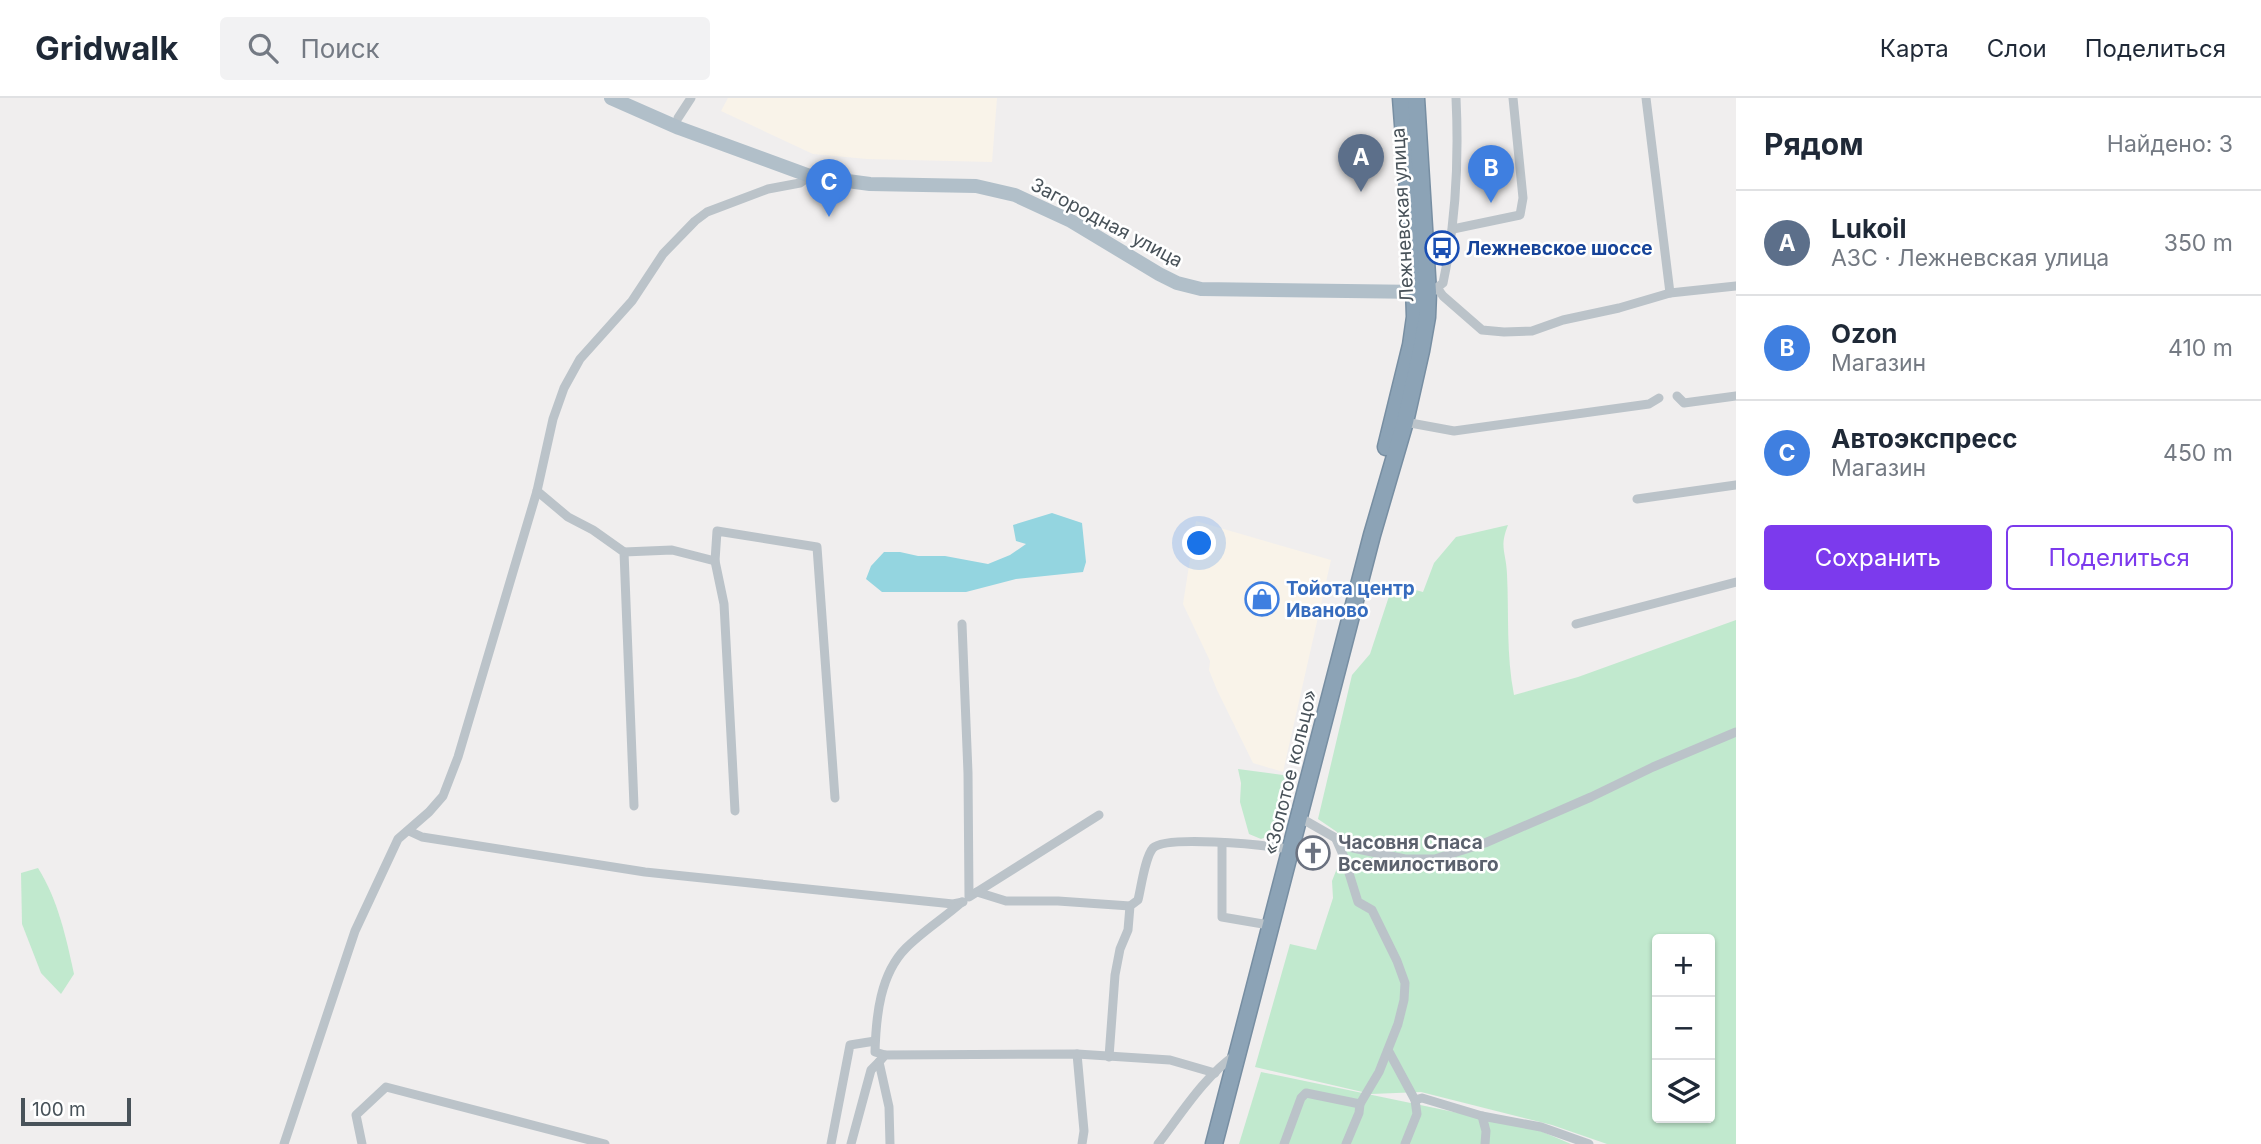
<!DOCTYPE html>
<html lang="ru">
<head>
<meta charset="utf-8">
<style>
  body { margin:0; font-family:Inter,sans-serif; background:#f2f2f3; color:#1f2937 }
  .controls { position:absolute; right:21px; bottom:21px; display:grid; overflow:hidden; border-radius:7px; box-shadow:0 2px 5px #0004 }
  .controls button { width:63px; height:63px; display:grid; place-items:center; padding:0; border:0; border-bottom:2px solid #e0e1e3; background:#fff; color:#1f2937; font:35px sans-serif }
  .scale { position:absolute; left:21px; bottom:18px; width:110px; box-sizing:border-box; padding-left:7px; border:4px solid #485259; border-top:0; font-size:19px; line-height:24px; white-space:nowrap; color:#485259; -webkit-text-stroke:5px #fff; paint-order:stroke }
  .you { position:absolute; left:1200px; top:446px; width:24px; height:24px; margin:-18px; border:5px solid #fff; border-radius:50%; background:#1a73e8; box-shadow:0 0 0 10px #1a73e833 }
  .badge { display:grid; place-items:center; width:46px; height:46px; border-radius:50%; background:#7c3aed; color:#fff; font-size:23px; font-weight:700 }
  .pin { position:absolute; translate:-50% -58px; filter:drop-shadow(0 2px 4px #0008) }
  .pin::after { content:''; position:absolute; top:37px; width:24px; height:21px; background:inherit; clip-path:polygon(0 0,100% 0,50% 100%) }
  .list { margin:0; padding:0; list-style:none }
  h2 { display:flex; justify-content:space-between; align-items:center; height:91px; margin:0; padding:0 28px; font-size:30px }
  h2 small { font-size:23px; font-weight:400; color:#747a83 }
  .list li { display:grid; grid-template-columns:46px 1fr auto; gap:21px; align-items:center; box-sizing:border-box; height:105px; padding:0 28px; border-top:2px solid #e0e1e3 }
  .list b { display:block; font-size:26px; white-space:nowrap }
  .list p { margin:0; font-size:23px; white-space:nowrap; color:#747a83 }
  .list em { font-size:23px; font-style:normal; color:#747a83 }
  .actions { display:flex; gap:14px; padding:21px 28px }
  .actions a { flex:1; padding:16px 0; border:2px solid #7c3aed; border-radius:7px; text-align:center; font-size:24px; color:#7c3aed }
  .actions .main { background:#7c3aed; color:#fff }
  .icon { flex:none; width:38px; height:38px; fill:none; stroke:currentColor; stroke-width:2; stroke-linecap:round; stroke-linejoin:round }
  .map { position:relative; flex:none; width:1736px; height:1046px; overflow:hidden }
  header { display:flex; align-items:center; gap:42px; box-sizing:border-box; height:98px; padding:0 35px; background:#fff; border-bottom:2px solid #e0e1e3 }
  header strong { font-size:33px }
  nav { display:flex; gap:38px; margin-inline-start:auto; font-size:24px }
  .search { width:490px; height:63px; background:#f2f2f3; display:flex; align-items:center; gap:18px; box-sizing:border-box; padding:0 24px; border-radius:7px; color:#747a83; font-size:26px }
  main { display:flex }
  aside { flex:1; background:#fff }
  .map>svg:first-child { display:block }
  .commercial { fill:#f9f3e9 }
  .green { fill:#c1e9ce; fill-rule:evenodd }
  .water { fill:#94d5e0 }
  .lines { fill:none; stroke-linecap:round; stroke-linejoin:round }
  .highway-casing { stroke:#778ea2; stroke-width:19 }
  .street { stroke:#bbc3c9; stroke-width:9 }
  .primary { stroke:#b1bfc9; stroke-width:14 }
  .highway { stroke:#8ca3b6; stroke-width:16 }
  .labels { text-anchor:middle; stroke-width:5; stroke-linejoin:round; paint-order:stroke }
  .street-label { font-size:19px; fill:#485259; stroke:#fff }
  .transit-label { font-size:19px; font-weight:bold; fill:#164399; stroke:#fff; text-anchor:start }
  .shop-label { font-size:19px; font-weight:bold; fill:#366cbe; stroke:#fff; text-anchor:start }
  .worship-label { font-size:19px; font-weight:bold; fill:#5b616d; stroke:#fff; text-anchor:start }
</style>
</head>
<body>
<header>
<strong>Gridwalk</strong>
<div class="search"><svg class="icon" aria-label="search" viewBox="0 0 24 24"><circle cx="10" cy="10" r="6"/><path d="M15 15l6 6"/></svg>Поиск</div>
<nav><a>Карта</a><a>Слои</a><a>Поделиться</a></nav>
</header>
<main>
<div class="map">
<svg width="1736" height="1046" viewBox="0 0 1736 1046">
  <rect width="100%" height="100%" fill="#f0eeee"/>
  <!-- commercial -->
  <g class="commercial">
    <polygon points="728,0 997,0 992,64 867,61 813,56 721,13"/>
    <polygon points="1196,423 1331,462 1283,674 1253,665 1217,592 1209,572 1210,563 1183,506"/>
  </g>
  <!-- green -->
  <g class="green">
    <path d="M1508 427C1499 450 1506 453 1507 476 1509 516 1506 557 1514 597L1578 579 1736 522V1046H1607L1552 1027 1421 994 1371 996 1255 969 1290 846 1316 852 1333 800 1332 783 1345 750 1337 734 1318 721 1352 577 1370 556 1393 486 1423 494 1434 465 1456 439ZM1657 841H1710V1020H1657Z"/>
    <polygon points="1238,671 1290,678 1288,694 1276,735 1261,741 1249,736 1240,704 1241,685"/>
    <path d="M38 770C58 802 66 839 74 876L61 896 41 875 22 826 21 775Z"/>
    <polygon points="1261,974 1536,1031 1571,1046 1239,1046"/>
  </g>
  <!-- water -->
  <polygon class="water" points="1052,415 1082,425 1086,464 1083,474 1016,481 966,494 882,494 866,481 871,468 884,454 900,454 918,458 945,458 988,466 1010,457 1026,446 1016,443 1013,427"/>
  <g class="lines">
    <defs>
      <g id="highway">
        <polyline points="1386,349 1411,247 1415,219 1413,158 1401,0"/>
        <polyline points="1214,1046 1372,437 1405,324 1421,253 1427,219 1428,194 1416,0"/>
      </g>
    </defs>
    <!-- highway casing -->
    <use href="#highway" class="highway-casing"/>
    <!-- street -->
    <g class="street">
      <polyline points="1646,0 1670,195"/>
      <polyline points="678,20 691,0"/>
      <polyline points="1453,131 1520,117 1523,100 1513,0"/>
      <polyline points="1438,191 1443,198 1482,232 1504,234 1532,233 1563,222 1619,210 1670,195 1736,188"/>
      <path d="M1434 192 1443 185C1456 124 1459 62 1456 0"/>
      <polyline points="1677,298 1684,305 1736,298"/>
      <polyline points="1405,324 1454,333 1649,306 1659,300"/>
      <polyline points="537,393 568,419 593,432 624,454 634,708"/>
      <polyline points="1637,401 1736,387"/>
      <polyline points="624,454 672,452 715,463 717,433 817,449 835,700"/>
      <polyline points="715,463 724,506 735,713"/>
      <polyline points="962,526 968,675 969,799 1099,717"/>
      <polyline points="1576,526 1736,484"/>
      <polyline points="1299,719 1353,750 1405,761 1435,761 1485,745 1591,699 1653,669 1736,634"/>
      <polyline points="409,733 422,739 645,774 953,806 963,804"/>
      <polyline points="1222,745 1222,819 1263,826"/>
      <polyline points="977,794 1006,803 1058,803 1130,808"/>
      <polyline points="1388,952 1415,1002 1417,1016 1405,1046"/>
      <polyline points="1077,956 1084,1033 1082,1046"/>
      <path d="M885 957 875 954C876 918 880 876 906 850 923 833 944 820 962 804"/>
      <path d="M1109 959 1115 877 1120 851 1128 832 1130 808 1138 802C1141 790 1145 759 1153 750 1166 737 1261 747 1282 750"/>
      <polyline points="1415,1002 1422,1000 1482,1018 1541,1029 1589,1046"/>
      <polyline points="1482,1018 1486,1033 1485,1046"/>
      <polyline points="284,1046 355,833 398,741 429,714 443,698 458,659 537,393 553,321 564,290 580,261 632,203 663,156 695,123 707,114 768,91 800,85 810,78"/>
      <polyline points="362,1046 356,1017 386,989 605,1046"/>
      <polyline points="831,1046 850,947 875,943"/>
      <polyline points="851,1046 871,972 879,964"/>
      <polyline points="890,1046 889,1009 879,964 885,957 1077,956 1170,962 1215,975"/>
      <path d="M1158 1046C1181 1016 1205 977 1237 956"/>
      <polyline points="1284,1046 1301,1000 1306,995 1360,1006 1379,974 1398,926 1404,902 1405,885 1397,863 1372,812 1358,804 1344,759 1336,741"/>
      <polyline points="1346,1046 1359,1015 1360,1006"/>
    </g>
    <!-- primary -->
    <polyline class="primary" points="611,0 679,30 810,78 870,86 976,88 1015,97 1071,123 1159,176 1177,185 1201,191 1423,194"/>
    <!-- highway -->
    <use href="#highway" class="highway"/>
  </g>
  <!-- icons -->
  <defs>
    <symbol id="bus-ring" viewBox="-11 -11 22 22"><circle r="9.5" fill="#fff" stroke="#1a4fb4" stroke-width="1.5"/><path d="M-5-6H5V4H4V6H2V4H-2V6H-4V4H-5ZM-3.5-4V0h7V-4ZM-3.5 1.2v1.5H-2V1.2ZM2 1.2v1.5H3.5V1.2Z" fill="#1a4fb4"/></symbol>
    <symbol id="shop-ring" viewBox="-11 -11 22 22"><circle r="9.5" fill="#fff" stroke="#3f7fe0" stroke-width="1.5"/><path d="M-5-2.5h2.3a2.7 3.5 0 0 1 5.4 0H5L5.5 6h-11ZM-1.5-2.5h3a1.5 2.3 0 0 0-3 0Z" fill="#3f7fe0"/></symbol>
    <symbol id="church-ring" viewBox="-11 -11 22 22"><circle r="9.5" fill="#fff" stroke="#6b7280" stroke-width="1.5"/><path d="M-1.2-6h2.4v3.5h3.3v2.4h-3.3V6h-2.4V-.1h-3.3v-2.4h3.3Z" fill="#6b7280"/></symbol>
  </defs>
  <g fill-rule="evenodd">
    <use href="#bus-ring" x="1423" y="131" width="38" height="38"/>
    <use href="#shop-ring" x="1243" y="482" width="38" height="38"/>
    <use href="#church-ring" x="1294" y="736" width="38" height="38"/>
  </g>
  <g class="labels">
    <!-- street labels -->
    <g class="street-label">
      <text transform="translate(1402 117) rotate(-93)" y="7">Лежневская улица</text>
      <text transform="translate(1107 124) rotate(28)" y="7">Загородная улица</text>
      <text transform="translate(1290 674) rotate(-76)" y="7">«Золотое кольцо»</text>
    </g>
    <!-- transit labels -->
    <g class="transit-label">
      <text x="1466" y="157">Лежневское шоссе</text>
    </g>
    <!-- shop labels -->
    <g class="shop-label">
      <text x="1286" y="497">Тойота центр<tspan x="1286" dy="22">Иваново</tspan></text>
    </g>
    <!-- worship labels -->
    <g class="worship-label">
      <text x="1338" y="751">Часовня Спаса<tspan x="1338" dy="22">Всемилостивого</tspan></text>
    </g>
  </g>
</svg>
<div class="controls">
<button>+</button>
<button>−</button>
<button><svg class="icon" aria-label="layers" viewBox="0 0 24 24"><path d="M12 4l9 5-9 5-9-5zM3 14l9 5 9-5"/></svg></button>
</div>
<div class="scale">100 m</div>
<div class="you"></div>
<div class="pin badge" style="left:1361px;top:94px;background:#5c6f8a">A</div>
<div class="pin badge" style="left:1491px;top:105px;background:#3f7fe0">B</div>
<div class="pin badge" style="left:829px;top:119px;background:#3f7fe0">C</div>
</div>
<aside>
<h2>Рядом<small>Найдено: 3</small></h2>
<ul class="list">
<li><span class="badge" style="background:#5c6f8a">A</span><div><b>Lukoil</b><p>АЗС · Лежневская улица</p></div><em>350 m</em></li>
<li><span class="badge" style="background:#3f7fe0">B</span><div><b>Ozon</b><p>Магазин</p></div><em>410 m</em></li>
<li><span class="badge" style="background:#3f7fe0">C</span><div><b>Автоэкспресс</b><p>Магазин</p></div><em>450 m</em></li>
</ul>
<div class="actions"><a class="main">Сохранить</a><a>Поделиться</a></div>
</aside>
</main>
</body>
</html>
